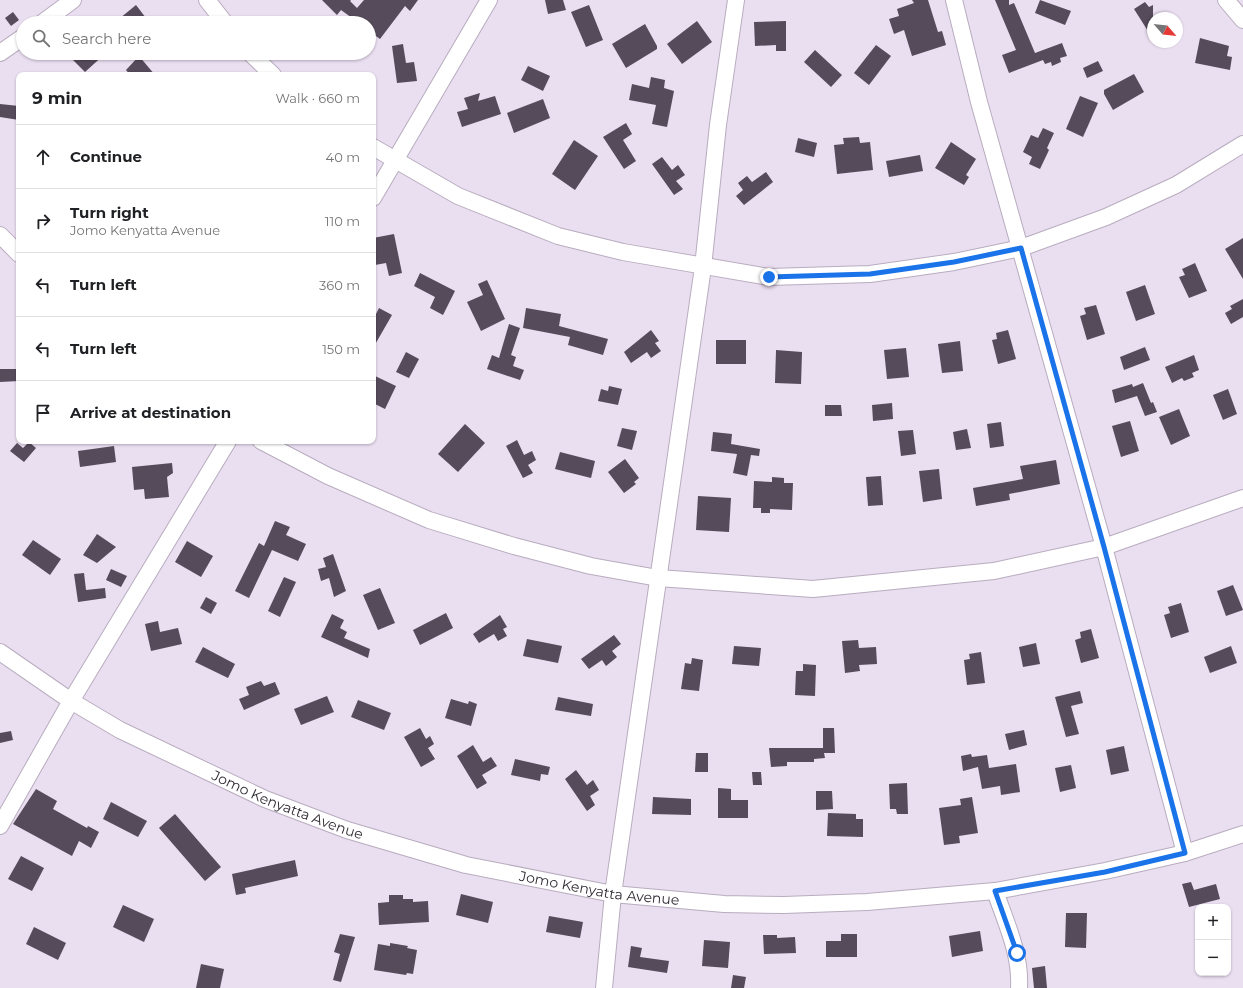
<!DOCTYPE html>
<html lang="en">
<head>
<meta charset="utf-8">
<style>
  body { margin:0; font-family:Montserrat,sans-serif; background:#f2f2f2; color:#202124 }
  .controls { position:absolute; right:12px; bottom:12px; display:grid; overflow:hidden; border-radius:8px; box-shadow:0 1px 3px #0004 }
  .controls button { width:36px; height:36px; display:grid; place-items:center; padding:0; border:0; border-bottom:1px solid #e0e0e0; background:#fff; color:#202124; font:20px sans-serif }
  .compass { position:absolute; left:1147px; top:12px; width:36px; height:36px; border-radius:50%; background:#fff; box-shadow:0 1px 3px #0004; rotate:118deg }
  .stop { position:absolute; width:12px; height:12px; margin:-9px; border:3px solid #1a73e8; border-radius:50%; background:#fff }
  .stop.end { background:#1a73e8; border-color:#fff; box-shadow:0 1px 4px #0008 }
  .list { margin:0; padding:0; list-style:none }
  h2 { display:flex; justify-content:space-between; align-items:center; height:52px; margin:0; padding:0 16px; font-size:17px }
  h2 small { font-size:13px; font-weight:400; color:#757577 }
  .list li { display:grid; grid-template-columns:26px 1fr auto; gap:12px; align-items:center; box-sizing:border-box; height:64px; padding:0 16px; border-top:1px solid #e0e0e0 }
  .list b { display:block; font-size:15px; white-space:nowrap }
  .list p { margin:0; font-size:13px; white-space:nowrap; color:#757577 }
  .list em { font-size:13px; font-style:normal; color:#757577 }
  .icon { flex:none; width:22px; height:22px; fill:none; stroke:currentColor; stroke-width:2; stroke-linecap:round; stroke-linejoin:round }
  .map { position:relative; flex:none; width:1243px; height:988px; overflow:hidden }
  .search { position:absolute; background:#fff; box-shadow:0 1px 3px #0004; left:16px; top:16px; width:360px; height:44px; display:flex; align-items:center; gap:10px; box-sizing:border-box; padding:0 14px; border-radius:22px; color:#757577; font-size:15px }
  .panel { position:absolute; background:#fff; box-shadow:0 1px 3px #0004; left:16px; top:72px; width:360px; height:372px; border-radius:8px }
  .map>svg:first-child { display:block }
  .building { fill:#554b5b }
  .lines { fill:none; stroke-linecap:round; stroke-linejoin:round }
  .minor-casing { stroke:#b8acbf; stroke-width:18 }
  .minor { stroke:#fff; stroke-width:16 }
  .route { stroke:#1a73e8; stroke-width:5 }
  .labels { text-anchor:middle; stroke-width:4; stroke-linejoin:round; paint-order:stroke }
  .street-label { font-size:14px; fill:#302b33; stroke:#fff }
</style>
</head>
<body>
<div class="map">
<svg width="1243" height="988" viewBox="0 0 1243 988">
  <rect width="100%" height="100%" fill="#eadef1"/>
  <!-- building -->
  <g class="building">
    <polygon points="322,0 351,0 350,1 357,8 364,0 418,0 410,11 405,6 380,39 369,31 369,23 359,23 341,10 337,15"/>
    <polygon points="545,0 563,0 566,10 548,14"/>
    <polygon points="912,0 928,0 938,32 942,31 946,45 912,56 904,30 894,34 889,19 899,16 897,9 914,3"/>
    <polygon points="995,0 1009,0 1009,5 1014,3 1035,53 1062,43 1067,56 1060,58 1061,62 1052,66 1051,62 1045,64 1043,60 1009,73 1002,55 1016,50"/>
    <polygon points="1040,0 1071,11 1065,25 1035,13"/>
    <polygon points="1145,2 1149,7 1153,5 1153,39 1134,9"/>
    <polygon points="136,5 146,18 140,23 114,23"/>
    <polygon points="589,5 603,40 586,47 571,12"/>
    <polygon points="13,12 19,20 11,26 5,18"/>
    <polygon points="697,21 712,42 682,64 667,44"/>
    <polygon points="786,21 786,51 776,51 776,45 755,46 754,22"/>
    <polygon points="645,24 657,46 657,49 626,68 612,44"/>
    <polygon points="1200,38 1229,46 1227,56 1232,57 1230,70 1195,63"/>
    <polygon points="403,44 406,63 414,62 417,81 397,83 392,46"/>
    <polygon points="876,45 891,56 869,85 854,73"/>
    <polygon points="815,50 842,75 831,87 804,62"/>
    <polygon points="78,53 106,53 85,72 72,59"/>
    <polygon points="139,56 155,75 130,75 126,70"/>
    <polygon points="1098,61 1103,71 1087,78 1083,68"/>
    <polygon points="528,66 550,76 543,91 521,80"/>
    <polygon points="1134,74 1144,92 1113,110 1104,94 1104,90"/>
    <polygon points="651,77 665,80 664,88 674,91 667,127 652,124 656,105 629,100 632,84 649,88"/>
    <polygon points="480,93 478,101 495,96 501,114 462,127 457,112 468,109 464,98"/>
    <polygon points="1080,96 1098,103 1083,137 1066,129"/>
    <polygon points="543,99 550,118 514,133 507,113"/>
    <polygon points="0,104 19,106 19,120 0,117"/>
    <polygon points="626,123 632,134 623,140 636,161 624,169 603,137"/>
    <polygon points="1043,128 1054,133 1047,148 1049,150 1040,169 1029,164 1032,157 1023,152 1031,135 1038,138"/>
    <polygon points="859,137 860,143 870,142 873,170 837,174 834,145 844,144 843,138"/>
    <polygon points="798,138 817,143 814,157 795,152"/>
    <polygon points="574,140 598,156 575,190 552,174"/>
    <polygon points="951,142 976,159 966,175 969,177 964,185 935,168"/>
    <polygon points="920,155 923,171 889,177 886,161"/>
    <polygon points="662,157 672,170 678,165 685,175 676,181 683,189 674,195 652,164"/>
    <polygon points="766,172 773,182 744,205 736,196 743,190 738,183 747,176 752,182"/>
    <polygon points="394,234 402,273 389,276 386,263 375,265 373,238"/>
    <polygon points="1243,238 1243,279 1225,249"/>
    <polygon points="1195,263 1207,291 1189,298 1179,277 1185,275 1182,269"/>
    <polygon points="420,273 455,291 443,315 430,308 435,297 414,286"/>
    <polygon points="487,280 505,319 481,331 467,302 483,295 478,284"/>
    <polygon points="1145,285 1155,314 1136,321 1126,292"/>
    <polygon points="1243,299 1243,317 1231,324 1225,313 1232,309 1230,306"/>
    <polygon points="1096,305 1105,334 1087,340 1080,316 1086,314 1084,308"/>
    <polygon points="379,308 392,315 373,348 373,320"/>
    <polygon points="526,308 561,314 559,326 608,339 603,355 568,345 570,337 523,328"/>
    <polygon points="509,324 520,328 511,355 516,357 513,366 524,370 520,380 487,369 492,355 499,358"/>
    <polygon points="651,330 659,341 655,343 661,351 651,358 647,352 631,363 624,352"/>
    <polygon points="1008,330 1016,359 998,364 992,340 997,339 996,333"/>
    <rect x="716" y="340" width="30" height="24"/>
    <polygon points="960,341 963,371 942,373 938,344"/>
    <polygon points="1145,347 1150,360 1124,370 1120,357"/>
    <polygon points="906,348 909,377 887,379 884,350"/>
    <polygon points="776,350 802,352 801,384 775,383"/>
    <polygon points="406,352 419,359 409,378 396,372"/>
    <polygon points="1194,355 1199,370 1192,373 1194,377 1184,381 1182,378 1172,383 1165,367"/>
    <polygon points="0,369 19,369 19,381 0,382"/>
    <polygon points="373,375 396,386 385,409 373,403"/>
    <polygon points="1143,383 1151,403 1153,402 1157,412 1145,416 1137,396 1115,403 1112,390 1132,384 1133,387"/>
    <polygon points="609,386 622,389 618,405 598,401 601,389 608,391"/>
    <polygon points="1228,389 1237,414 1223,420 1213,395"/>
    <polygon points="892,403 893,419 873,421 872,405"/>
    <polygon points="825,405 841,405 842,416 825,416"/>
    <polygon points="1179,409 1190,436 1171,445 1159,417"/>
    <polygon points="1130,421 1139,451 1121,457 1112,426"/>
    <polygon points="1001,422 1004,446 990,448 987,424"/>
    <polygon points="465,424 485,443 458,472 438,454"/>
    <polygon points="622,428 637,431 632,450 617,446"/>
    <polygon points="967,429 971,448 956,450 953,432"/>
    <polygon points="913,430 916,454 901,456 898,431"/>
    <polygon points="713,432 732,434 731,444 760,449 759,456 751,455 747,476 733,473 737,454 711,451"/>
    <polygon points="517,440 524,455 532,451 536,460 528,465 533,473 523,478 506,446"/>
    <polygon points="29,442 36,448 24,462 10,451 17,443 23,448"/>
    <polygon points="114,446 116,462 80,467 78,451"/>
    <polygon points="560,452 595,461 591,478 555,469"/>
    <polygon points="625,459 639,478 634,482 636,484 624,493 608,472"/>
    <polygon points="1056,460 1060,484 1009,494 1010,500 976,506 973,488 1023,479 1020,466"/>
    <polygon points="172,463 173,473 167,477 169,497 145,499 144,489 134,490 132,467"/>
    <polygon points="939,469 942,499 923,502 919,471"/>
    <polygon points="881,476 883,505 868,506 866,477"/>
    <polygon points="772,477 784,478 784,483 793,483 792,510 770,509 770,513 761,513 761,508 753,508 754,481 772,482"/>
    <polygon points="698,496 731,498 729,532 696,530"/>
    <polygon points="275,521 290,527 286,535 306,544 298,561 272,550 249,598 235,591 259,543 264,546"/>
    <polygon points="97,534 116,547 97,563 83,555"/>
    <polygon points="33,540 61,559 50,575 22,555"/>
    <polygon points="187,541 213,556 201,577 175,562"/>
    <polygon points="333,554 346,591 334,597 329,578 321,581 318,569 326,567 323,558"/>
    <polygon points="111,569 127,576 121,587 106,580"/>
    <polygon points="84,573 86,590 105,588 106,598 78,602 74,574"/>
    <polygon points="284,577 296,582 280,617 268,611"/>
    <polygon points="1233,585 1243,610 1226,616 1217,591"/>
    <polygon points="380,588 395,623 378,630 363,595"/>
    <polygon points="206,597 217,603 211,614 200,608"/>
    <polygon points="1181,603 1189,632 1171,638 1164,615 1170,613 1168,607"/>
    <polygon points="446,613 453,628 420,645 413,630"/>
    <polygon points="332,614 344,620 340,628 347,632 344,638 370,649 368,658 321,637"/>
    <polygon points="500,615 507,627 503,629 507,636 498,641 494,634 479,643 473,634"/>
    <polygon points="158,621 160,632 178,628 182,644 151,651 145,624"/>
    <polygon points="1091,629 1099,658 1081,663 1075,640 1081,638 1080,632"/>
    <polygon points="614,635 621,644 612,651 617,657 606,666 602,660 589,669 581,659"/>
    <polygon points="527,639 562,646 558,663 523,656"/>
    <polygon points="858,640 859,648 876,647 877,664 859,665 860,671 845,673 842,641"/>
    <polygon points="1036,643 1040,664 1023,667 1019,647"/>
    <polygon points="734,646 761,648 759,666 732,664"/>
    <polygon points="1231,646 1237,663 1210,673 1204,657"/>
    <polygon points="203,647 235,664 228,678 195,662"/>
    <polygon points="981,652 985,683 967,685 964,660 970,659 969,654"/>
    <polygon points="692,658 703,660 699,691 681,689 685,663 691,664"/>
    <polygon points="803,664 816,665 815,696 795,695 796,671 803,671"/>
    <polygon points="261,681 264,686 275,682 280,694 244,710 239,699 249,695 246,687"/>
    <polygon points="1080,691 1083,703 1071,706 1079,734 1066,737 1055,697"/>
    <polygon points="327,696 334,712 301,725 294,709"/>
    <polygon points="558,697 593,704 591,716 555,710"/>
    <polygon points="451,699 468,704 469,701 477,704 471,726 445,718"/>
    <polygon points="358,700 391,713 384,730 351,717"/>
    <polygon points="420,728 426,739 430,736 434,744 428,748 435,759 421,767 404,737"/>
    <polygon points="823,728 834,728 835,753 824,753 825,758 814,759 814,762 787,762 787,766 771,767 769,748 823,748"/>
    <polygon points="1024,730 1027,745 1009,750 1005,734"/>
    <polygon points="11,731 13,740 0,743 0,733"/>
    <polygon points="473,745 483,762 491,757 497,766 482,775 487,783 477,789 457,756"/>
    <polygon points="1124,746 1129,771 1111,775 1106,750"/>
    <polygon points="696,753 708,753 708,772 695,772"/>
    <polygon points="971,754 972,757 987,755 989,768 1016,764 1020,792 1001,795 1000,786 982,789 978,767 963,771 961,756"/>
    <polygon points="515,759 550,767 548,775 541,774 540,781 511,775"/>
    <polygon points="1071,765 1076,788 1060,792 1055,768"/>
    <polygon points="576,770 587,785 593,780 599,790 590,796 595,805 587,811 565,779"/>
    <polygon points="752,772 761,772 762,785 753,785"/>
    <polygon points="907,783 908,814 897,814 896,809 890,809 889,784"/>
    <polygon points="718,788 731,789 731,800 748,800 748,818 718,818"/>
    <polygon points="36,789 57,801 53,809 87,828 88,826 99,832 91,848 79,841 72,856 13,824"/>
    <polygon points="816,791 832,791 833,809 816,810"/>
    <polygon points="653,797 691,799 691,815 652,814"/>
    <polygon points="972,797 978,833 959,836 960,843 944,845 939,808 961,805 960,799"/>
    <polygon points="111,802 147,821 138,837 103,819"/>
    <polygon points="828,813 856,814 856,819 863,819 863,837 827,836"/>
    <polygon points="175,814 221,867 205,881 159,828"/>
    <polygon points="21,856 44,868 32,891 8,879"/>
    <polygon points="295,860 298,876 245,888 246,893 236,895 232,874"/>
    <polygon points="1191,882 1194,890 1216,884 1220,899 1189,907 1182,884"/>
    <polygon points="461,894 493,902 488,923 456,915"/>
    <polygon points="389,895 403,895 403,899 413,899 413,902 428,901 429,922 379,925 378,903 389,902"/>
    <polygon points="123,905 154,919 144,942 113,927"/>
    <polygon points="1066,913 1087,913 1086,948 1065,947"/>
    <polygon points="549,916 583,922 580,938 546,932"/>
    <polygon points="34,927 66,943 58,960 26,944"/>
    <polygon points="980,931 983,951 952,957 949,936"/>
    <polygon points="340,934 355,937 341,982 333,980 340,954 334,952"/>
    <polygon points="841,934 857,934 857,957 826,957 826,941 841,941"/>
    <polygon points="763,935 777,935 777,938 795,937 796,953 764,954"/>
    <polygon points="704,940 730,942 728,968 702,966"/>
    <polygon points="390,943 408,946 407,948 417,950 413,974 407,973 406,975 374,970 378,944 390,946"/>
    <polygon points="631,946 642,948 640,957 669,961 667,973 628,967"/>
    <polygon points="201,964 224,969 220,988 196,988"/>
    <polygon points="1045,966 1047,988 1034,988 1032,968"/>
    <polygon points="733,975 746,977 744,988 731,988"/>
  </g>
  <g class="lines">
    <defs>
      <g id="minor">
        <polyline points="207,0 225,23"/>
        <polyline points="954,0 979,102 1104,547 1185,853"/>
        <polyline points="1226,0 1243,20"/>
        <polyline points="42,23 73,0"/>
        <polyline points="0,53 23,37"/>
        <polyline points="250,53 273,75"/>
        <polyline points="373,147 458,196 558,236 623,252 769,277 870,274 954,262 1021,248 1106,217 1176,185 1243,144"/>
        <polyline points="373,198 489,0"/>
        <polyline points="0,235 19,254"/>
        <polyline points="261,441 328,476 429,520 514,546 591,566 658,578 813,589 994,571 1104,547 1243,498"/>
        <path id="s1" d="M0 652 71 701 120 730 265 799 347 830 466 865 613 894 724 904 784 905 867 902 995 891 1105 871 1185 853 1243 834"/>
        <polyline points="0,826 71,701 228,441"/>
        <path d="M995 891C1006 923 1021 954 1019 988"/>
        <polyline points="604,988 613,894 703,267 718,125 736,0"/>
      </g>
    </defs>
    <!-- minor casing -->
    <use href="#minor" class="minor-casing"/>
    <!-- minor -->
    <use href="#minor" class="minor"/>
  </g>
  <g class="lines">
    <!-- route -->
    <polyline class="route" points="769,277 870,274 954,262 1021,248 1104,547 1185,853 1105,872 995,891 1017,953"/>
  </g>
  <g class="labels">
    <!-- street labels -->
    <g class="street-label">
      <text dy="5" stroke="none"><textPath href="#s1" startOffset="327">Jomo Kenyatta Avenue</textPath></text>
      <text dy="5" stroke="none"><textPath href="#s1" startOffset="651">Jomo Kenyatta Avenue</textPath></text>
    </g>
  </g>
</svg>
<div class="controls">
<button>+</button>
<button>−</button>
</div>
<svg class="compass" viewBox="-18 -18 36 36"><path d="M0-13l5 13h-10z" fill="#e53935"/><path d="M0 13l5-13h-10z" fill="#757577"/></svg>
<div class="stop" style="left:1017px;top:953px"></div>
<div class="stop end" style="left:769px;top:277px"></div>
<div class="search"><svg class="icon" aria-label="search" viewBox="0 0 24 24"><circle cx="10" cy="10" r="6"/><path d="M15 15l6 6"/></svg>Search here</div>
<section class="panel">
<h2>9 min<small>Walk · 660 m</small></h2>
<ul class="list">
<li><svg class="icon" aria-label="ahead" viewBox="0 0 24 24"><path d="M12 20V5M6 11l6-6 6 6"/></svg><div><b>Continue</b></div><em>40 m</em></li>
<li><svg class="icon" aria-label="right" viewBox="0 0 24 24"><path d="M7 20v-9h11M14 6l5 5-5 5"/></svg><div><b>Turn right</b><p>Jomo Kenyatta Avenue</p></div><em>110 m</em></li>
<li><svg class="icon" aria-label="left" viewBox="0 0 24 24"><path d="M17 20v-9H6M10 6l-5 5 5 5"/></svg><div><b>Turn left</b></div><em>360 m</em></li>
<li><svg class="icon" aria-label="left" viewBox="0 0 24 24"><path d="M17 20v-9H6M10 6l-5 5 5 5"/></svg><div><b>Turn left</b></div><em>150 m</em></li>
<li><svg class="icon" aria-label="arrive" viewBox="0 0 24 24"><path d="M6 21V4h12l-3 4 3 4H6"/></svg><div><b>Arrive at destination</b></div></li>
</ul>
</section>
</div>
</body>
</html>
